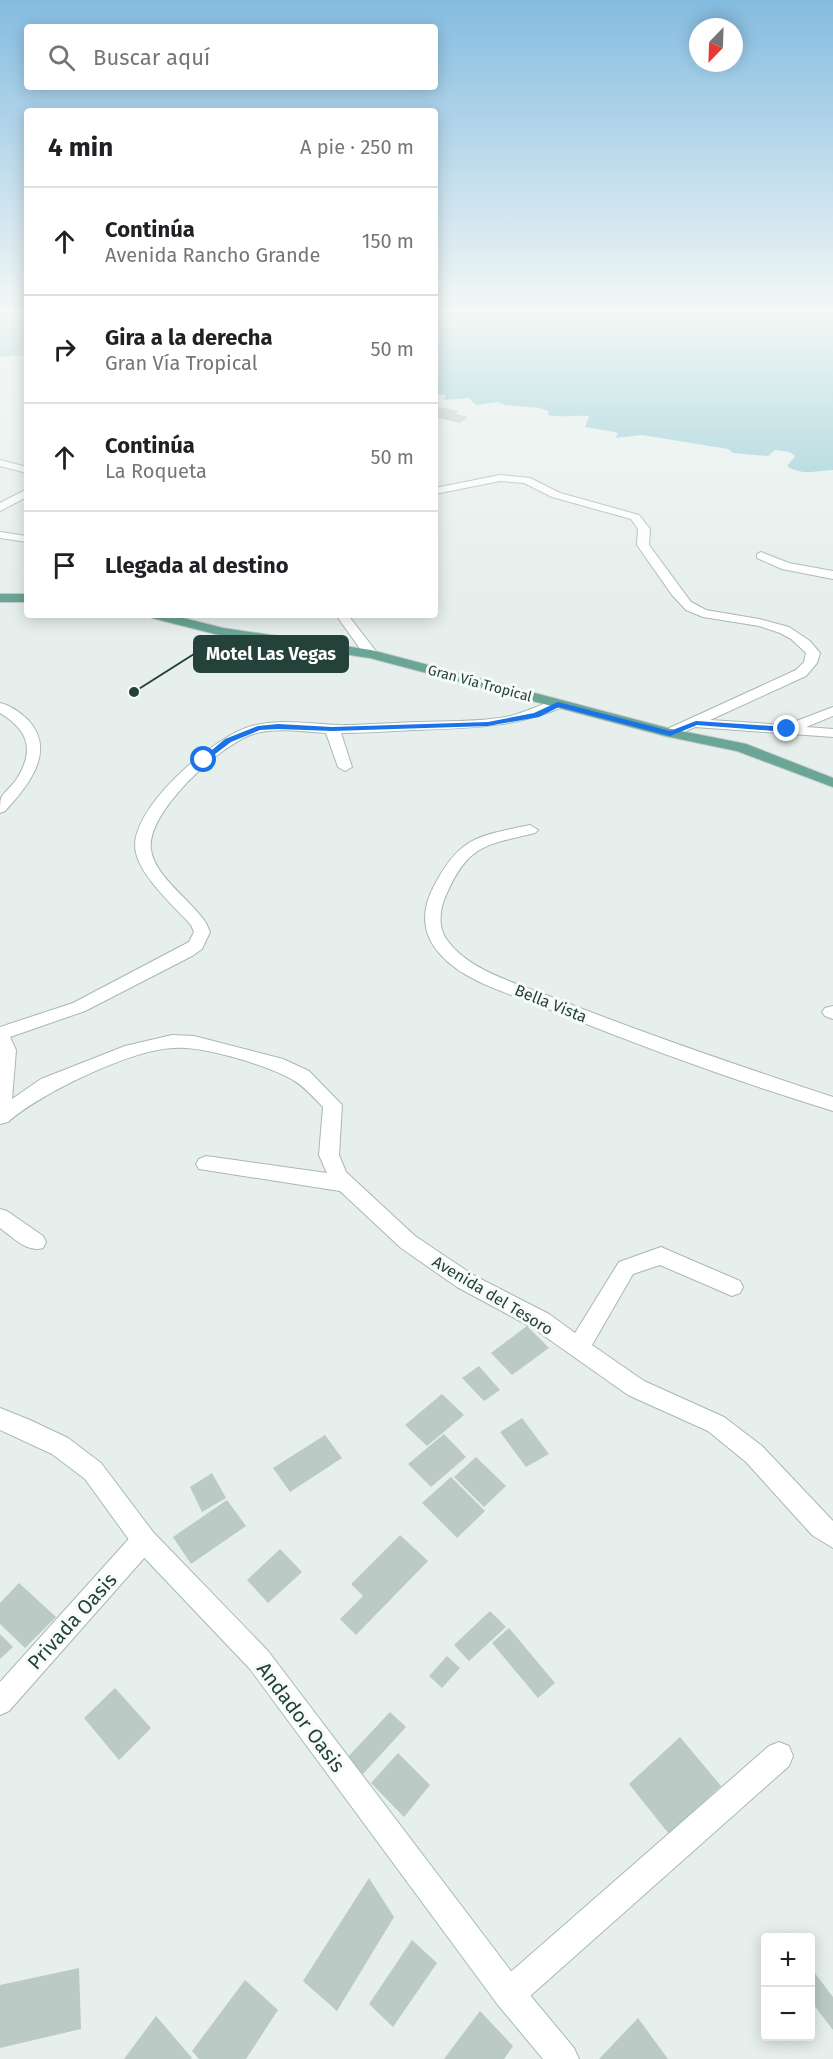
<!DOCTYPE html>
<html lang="es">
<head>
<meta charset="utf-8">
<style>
  body { margin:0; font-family:"Fira Sans",sans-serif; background:#f6f6f6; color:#202124 }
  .controls { position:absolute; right:18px; bottom:18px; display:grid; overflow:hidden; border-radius:6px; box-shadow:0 3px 15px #0003 }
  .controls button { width:54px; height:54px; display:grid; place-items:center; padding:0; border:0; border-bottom:2px solid #e0e0e0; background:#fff; color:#202124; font:30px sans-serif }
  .compass { position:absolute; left:689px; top:18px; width:54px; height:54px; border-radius:50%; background:#fff; box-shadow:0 3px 15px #0003; rotate:203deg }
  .stop { position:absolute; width:18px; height:18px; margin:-14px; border:4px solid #1a73e8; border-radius:50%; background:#fff }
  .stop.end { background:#1a73e8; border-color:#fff; box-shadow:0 2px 6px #0008 }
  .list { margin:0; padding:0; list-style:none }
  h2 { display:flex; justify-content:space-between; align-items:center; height:78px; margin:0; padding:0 24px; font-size:26px }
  h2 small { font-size:20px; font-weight:400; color:#757577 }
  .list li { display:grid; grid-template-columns:39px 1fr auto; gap:18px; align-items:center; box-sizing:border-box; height:108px; padding:0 24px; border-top:2px solid #e0e0e0 }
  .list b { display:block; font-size:22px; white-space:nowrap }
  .list p { margin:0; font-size:20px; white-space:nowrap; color:#757577 }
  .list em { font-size:20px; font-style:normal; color:#757577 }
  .icon { flex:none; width:33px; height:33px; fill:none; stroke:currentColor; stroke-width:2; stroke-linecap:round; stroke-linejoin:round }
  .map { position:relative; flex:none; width:833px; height:2059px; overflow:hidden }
  .search { position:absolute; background:#fff; box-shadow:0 3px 15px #0003; left:24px; top:24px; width:414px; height:66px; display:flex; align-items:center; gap:15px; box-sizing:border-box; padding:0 21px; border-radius:6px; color:#757577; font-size:22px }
  .panel { position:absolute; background:#fff; box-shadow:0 3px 15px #0003; left:24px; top:108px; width:414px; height:510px; border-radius:6px }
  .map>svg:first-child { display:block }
  .water { fill:#8ec9d4 }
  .building { fill:#bbcac4 }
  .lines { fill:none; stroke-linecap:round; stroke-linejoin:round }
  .street-casing { stroke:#a8b8b2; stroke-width:2 }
  .secondary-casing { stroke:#a4bbb3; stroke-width:2 }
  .primary-casing { stroke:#c2cac8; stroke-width:2 }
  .street { fill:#fff; fill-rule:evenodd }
  .secondary { fill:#fff; fill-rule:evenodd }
  .primary { fill:#6aa596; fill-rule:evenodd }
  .route { fill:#1a73e8 }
  .labels { text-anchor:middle; stroke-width:6; stroke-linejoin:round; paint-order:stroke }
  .far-street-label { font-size:14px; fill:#24423a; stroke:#f7fbf9 }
  .street-label { font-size:16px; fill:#24423a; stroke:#f7fbf9 }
  .near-street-label { font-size:20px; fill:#24423a; stroke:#f7fbf9 }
  .leader { fill:none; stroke:#24423a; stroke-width:2 }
  .callout-dot { fill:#24423a; stroke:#f7fbf9; stroke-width:2 }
  .callout { fill:#24423a; stroke:#24423a; stroke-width:2 }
  .callout-label { font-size:18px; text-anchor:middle; font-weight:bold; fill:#fff }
</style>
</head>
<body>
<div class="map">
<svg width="833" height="2059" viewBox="0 0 833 2059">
  <rect width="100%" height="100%" fill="#e6efeb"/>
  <!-- water -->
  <g class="water">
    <polygon points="0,309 27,309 27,355 0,357"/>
    <path d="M435 309H833V470C815 471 802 476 787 466L795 456 790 452 775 450 768 456 733 453 728 449 642 435 615 438 618 434 615 432 585 427 589 416C575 415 563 418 548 415V411L540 408 505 405 498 402 476 405 469 398 444 400 446 395 435 394Z"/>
  </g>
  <!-- building -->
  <g class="building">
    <polygon points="435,406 458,411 455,414 468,417 460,423 435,417"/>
    <polygon points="527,1326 549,1348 512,1375 491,1353"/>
    <polygon points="479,1366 500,1390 484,1401 462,1378"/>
    <polygon points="442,1394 464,1415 427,1446 405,1425"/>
    <polygon points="522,1418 549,1454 526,1467 500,1432"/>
    <polygon points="444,1434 466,1457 431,1487 408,1464"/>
    <polygon points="325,1435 342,1458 290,1492 273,1468"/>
    <polygon points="476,1457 506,1486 484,1507 454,1477"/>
    <polygon points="212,1473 226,1498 202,1512 190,1487"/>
    <polygon points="451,1477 485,1511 457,1538 422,1503"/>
    <polygon points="227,1500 246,1526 191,1564 173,1537"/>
    <polygon points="400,1535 428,1561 356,1635 340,1619 363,1596 351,1584"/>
    <polygon points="280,1549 302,1572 268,1603 247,1580"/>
    <polygon points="19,1583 56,1617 25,1648 0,1624 0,1603"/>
    <polygon points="490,1611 506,1627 469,1661 454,1645"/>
    <polygon points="509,1628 555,1683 538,1698 492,1643"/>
    <polygon points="0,1634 13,1647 0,1659"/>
    <polygon points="447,1656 460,1668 442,1688 429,1676"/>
    <polygon points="115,1688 151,1728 119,1760 84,1718"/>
    <polygon points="390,1712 406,1727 363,1774 347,1758"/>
    <polygon points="680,1737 721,1786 669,1834 629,1784"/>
    <polygon points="398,1753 430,1785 404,1817 371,1783"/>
    <polygon points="369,1878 394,1917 337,2011 303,1981"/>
    <polygon points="412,1940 437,1963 393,2027 369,2004"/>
    <polygon points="79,1968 81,2029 0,2048 0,1985"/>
    <polygon points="814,1972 833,1997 833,2030 810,2000 810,1976"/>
    <polygon points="245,1980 278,2010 246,2059 199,2059 192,2051"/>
    <polygon points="480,2011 513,2046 504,2059 444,2059"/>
    <polygon points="156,2016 192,2058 191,2059 124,2059"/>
    <polygon points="638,2018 668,2059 599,2059"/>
  </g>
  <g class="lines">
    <defs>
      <g id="street">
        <polygon points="0,460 27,467 27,473 0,466"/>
        <polygon points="500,475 530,478 560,493 639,515 650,529 649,545 691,602 706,610 759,619 789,627 810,641 820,653 817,663 806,676 710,720 786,725 833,707 833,716 806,727 833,729 833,737 695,727 675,736 665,736 663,733 665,730 796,670 804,662 806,653 791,639 780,633 759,626 703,617 686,610 672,595 637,545 638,529 631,519 552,497 524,483 500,481 435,494 435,488"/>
        <polygon points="27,489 27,497 0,511 0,503"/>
        <polygon points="0,532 27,536 27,542 0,538"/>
        <polygon points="761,552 789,563 833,571 833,579 782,569 757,558 757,554"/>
        <polygon points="336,615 348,615 378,654 376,657 366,657"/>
        <path d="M558 700 565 704 563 707C514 728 466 728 414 730 390 731 365 733 341 733L352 767 345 771 338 767 326 733C303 732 276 727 253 734 220 745 145 813 151 850 155 877 192 901 206 923L210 932 202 949 192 956 85 1011 10 1037 16 1050 12 1099 41 1079 125 1046 172 1035 194 1036 283 1059 309 1071 342 1105 339 1155 346 1172 415 1236 473 1275 549 1314 575 1333 619 1262 661 1247 740 1281 743 1287 740 1293 732 1296 660 1265 633 1274 592 1345 644 1381 724 1417 762 1446 833 1521V1548L812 1535 746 1462 708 1431 628 1395 533 1328 457 1287 401 1248 340 1191 199 1169 196 1164 199 1159 206 1156 327 1173 319 1155 323 1107C314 1098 304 1086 293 1080 267 1065 203 1046 174 1048 132 1049 39 1094 8 1122L0 1124V1027L73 1003 189 942 194 932 191 925C174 906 142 878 136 853 125 811 215 735 252 726 284 717 319 726 352 725 373 724 394 723 415 722 446 721 476 722 506 717 525 713 540 704 558 700Z"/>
        <path d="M0 703C10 705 21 713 28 720 57 751 28 786 5 811L0 813C0 809 0 802 1 798 4 792 12 786 16 780 35 751 29 730 0 713Z"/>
        <path d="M530 825 538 830 535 833C488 845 469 843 447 893 440 907 437 927 447 940 470 972 520 984 554 998 646 1034 739 1066 833 1097V1111C735 1081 637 1045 541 1006 509 993 465 982 441 955 422 935 421 912 433 888 459 837 477 836 530 825Z"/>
        <polygon points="833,1006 833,1019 825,1016 822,1012 825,1008"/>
        <path d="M0 1209 7 1211 43 1236 46 1242 43 1248C28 1253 12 1237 0 1228Z"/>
        <polygon points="144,1528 153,1532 156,1540 153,1548 9,1711 0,1715 0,1682 135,1532"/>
        <polygon points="779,1742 789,1746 793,1756 789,1766 520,2005 509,2009 498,2005 494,1994 498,1983 769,1746"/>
      </g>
      <polygon id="secondary" points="0,1408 30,1420 68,1438 101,1463 153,1532 268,1651 520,1983 574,2048 579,2059 543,2059 498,2005 250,1669 135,1548 85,1479 52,1454 0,1430"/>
      <g id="primary">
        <rect x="0" y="594" width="27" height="8"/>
        <polygon points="150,615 171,615 223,628 371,650 671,729 746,744 833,778 833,787 737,751 665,736 370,658 223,636 152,618"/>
      </g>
    </defs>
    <!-- street casing -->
    <use href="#street" class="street-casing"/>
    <!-- secondary casing -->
    <use href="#secondary" class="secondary-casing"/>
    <!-- primary casing -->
    <use href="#primary" class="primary-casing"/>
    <!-- street -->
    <use href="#street" class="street"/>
    <!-- secondary -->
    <use href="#secondary" class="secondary"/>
    <!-- primary -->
    <use href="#primary" class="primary"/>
  </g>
  <!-- sky -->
  <linearGradient id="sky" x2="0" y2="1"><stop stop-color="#84bce0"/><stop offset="0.52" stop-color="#f4f8f6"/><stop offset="1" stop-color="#f4f8f6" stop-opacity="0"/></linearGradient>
  <rect width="833" height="597" fill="url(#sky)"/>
  <!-- route -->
  <polygon class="route" points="558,702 670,731 696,721 787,727 790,729 787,732 697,725 670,736 559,707 539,717 488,726 332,731 278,729 260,730 231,742 206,761 200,760 225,739 258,726 278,724 332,727 488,722 534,713"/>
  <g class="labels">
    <!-- far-street labels -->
    <g class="far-street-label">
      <text transform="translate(480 683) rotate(15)" y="5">Gran Vía Tropical</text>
    </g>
    <!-- street labels -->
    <g class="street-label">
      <text transform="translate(551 1003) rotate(22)" y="6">Bella Vista</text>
      <text transform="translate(493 1295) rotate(31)" y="6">Avenida del Tesoro</text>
    </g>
    <!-- near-street labels -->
    <g class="near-street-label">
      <text transform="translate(72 1621) rotate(-48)" y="7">Privada Oasis</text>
      <text transform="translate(301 1717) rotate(53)" y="7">Andador Oasis</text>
    </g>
  </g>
  <!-- callouts -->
  <path class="leader" d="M134 692L194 654"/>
  <circle class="callout-dot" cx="134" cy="692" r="6"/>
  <rect class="callout" x="194" y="636" width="154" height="36" rx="6"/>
  <g class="callout-label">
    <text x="271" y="660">Motel Las Vegas</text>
  </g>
</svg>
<div class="controls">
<button>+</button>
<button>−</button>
</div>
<svg class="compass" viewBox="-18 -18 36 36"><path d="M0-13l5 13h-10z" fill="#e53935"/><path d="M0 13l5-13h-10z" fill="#757577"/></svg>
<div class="stop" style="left:204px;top:760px"></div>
<div class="stop end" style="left:787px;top:729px"></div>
<div class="search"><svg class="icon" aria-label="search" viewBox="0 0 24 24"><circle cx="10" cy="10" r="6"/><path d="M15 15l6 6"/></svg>Buscar aquí</div>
<section class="panel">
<h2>4 min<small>A pie · 250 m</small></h2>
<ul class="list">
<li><svg class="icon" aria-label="ahead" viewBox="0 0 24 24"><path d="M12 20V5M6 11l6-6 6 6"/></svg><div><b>Continúa</b><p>Avenida Rancho Grande</p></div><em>150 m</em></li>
<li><svg class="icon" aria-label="right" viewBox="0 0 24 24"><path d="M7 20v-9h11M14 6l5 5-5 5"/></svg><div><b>Gira a la derecha</b><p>Gran Vía Tropical</p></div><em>50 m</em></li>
<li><svg class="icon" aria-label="ahead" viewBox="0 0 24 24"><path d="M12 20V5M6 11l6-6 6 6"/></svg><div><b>Continúa</b><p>La Roqueta</p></div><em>50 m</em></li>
<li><svg class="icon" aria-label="arrive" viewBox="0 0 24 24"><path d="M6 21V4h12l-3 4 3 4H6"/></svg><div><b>Llegada al destino</b></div></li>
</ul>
</section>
</div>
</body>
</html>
